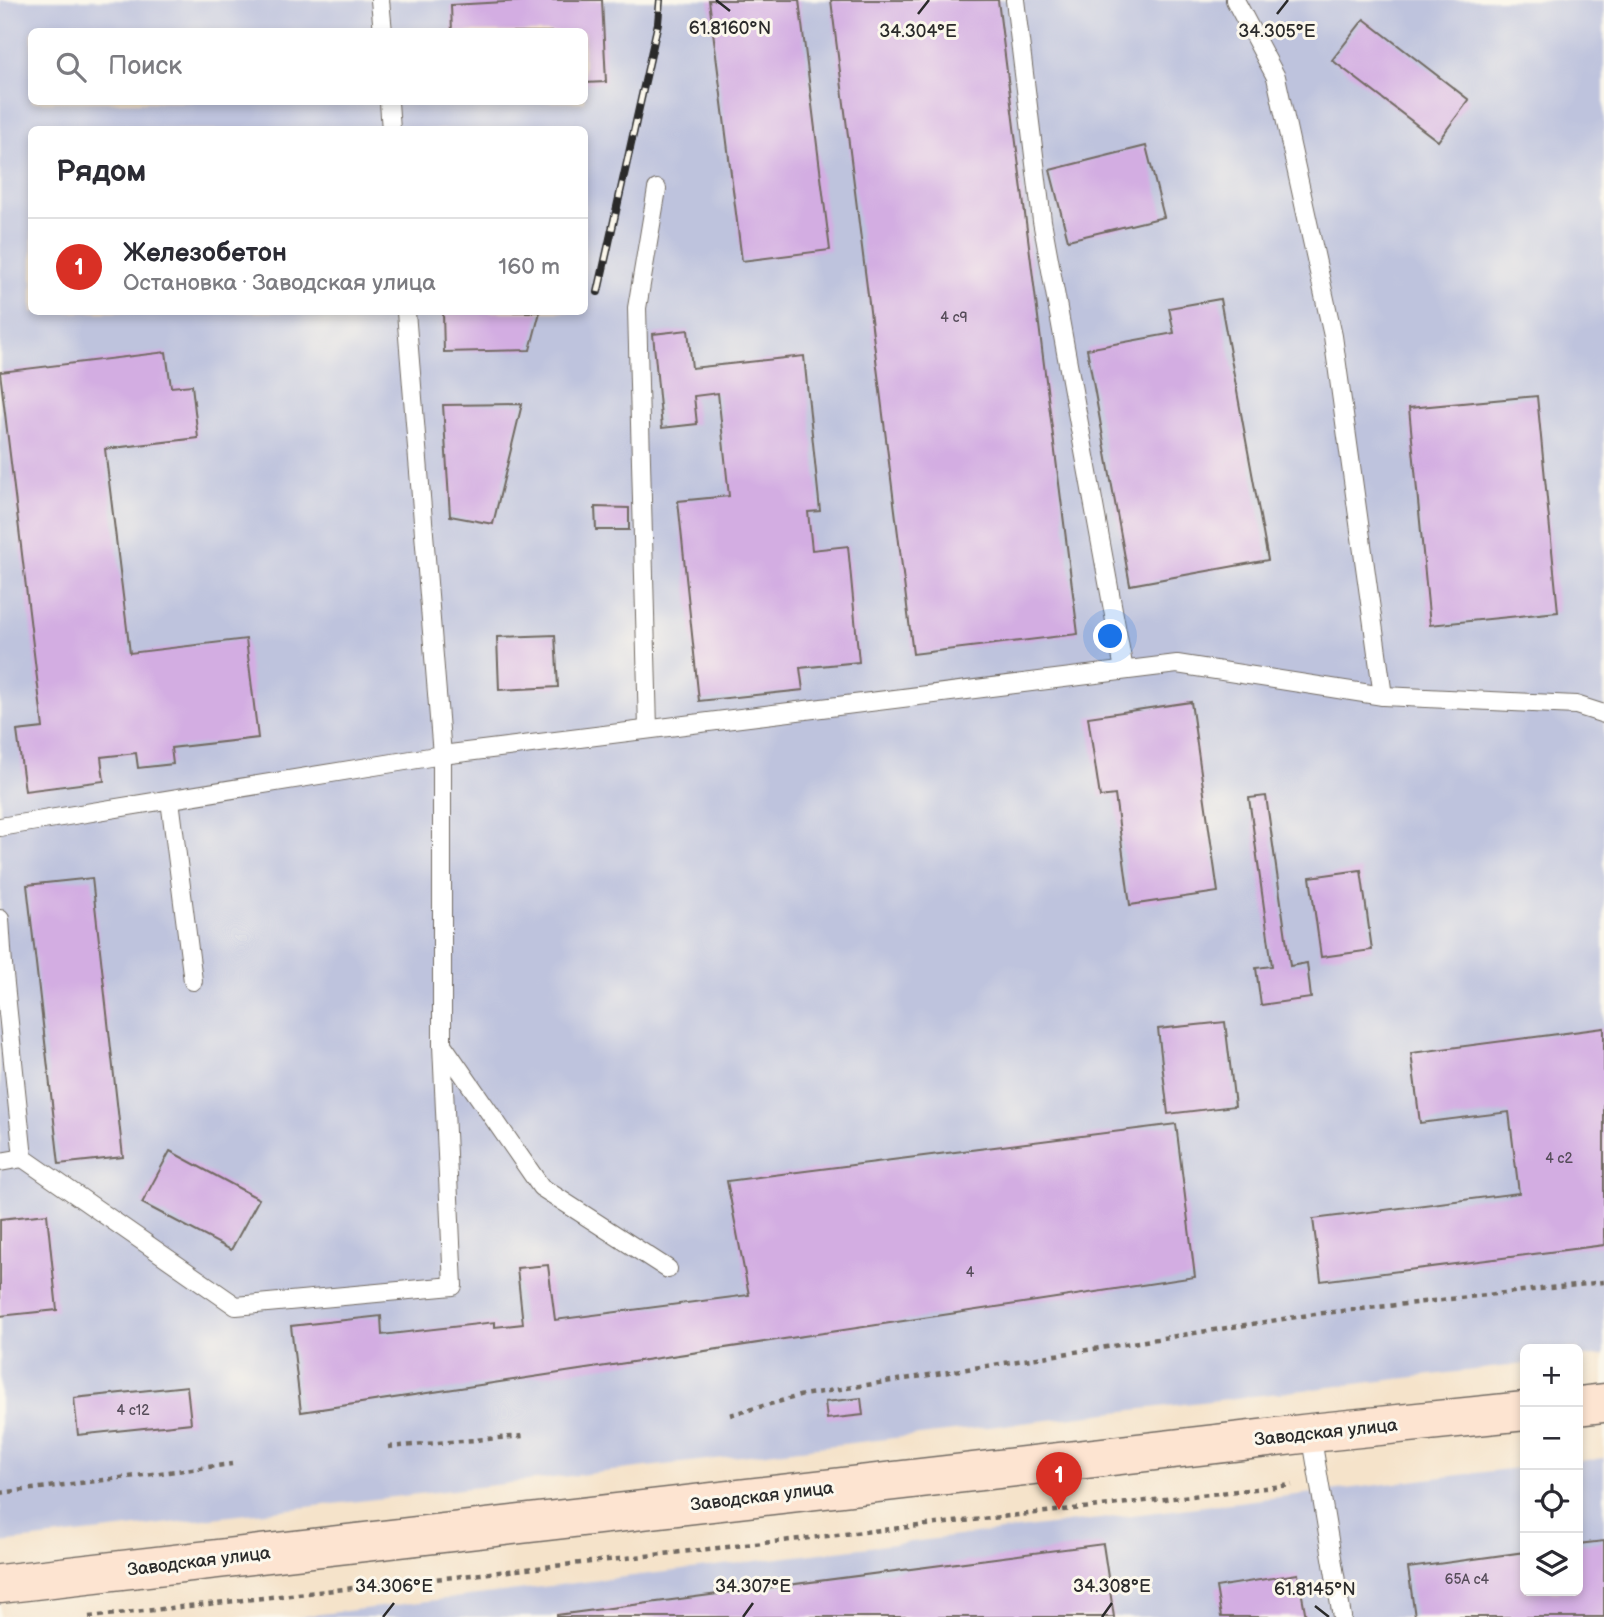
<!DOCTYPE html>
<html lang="ru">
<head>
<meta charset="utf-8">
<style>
  body { margin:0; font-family:"Balsamiq Sans",sans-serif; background:#f7f7f7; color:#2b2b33 }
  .controls { position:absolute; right:21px; bottom:21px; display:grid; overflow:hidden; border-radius:10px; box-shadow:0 4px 10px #0003 }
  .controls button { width:63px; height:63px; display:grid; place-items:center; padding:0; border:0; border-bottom:2px solid #e1e1e2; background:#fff; color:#2b2b33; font:35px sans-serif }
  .you { position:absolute; left:1111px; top:637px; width:24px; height:24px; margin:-18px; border:5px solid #fff; border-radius:50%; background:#1a73e8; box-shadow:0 0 0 10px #1a73e833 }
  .badge { display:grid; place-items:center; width:46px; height:46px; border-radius:50%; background:#d93025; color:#fff; font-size:23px; font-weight:700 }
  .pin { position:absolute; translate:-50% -58px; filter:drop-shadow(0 2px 4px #0008) }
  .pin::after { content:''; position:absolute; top:37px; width:24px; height:21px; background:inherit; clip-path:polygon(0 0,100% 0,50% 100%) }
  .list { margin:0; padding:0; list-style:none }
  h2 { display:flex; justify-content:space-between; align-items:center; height:91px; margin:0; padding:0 28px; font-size:30px }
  h2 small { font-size:23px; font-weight:400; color:#7c7c81 }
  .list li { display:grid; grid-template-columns:46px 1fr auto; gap:21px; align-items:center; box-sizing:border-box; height:98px; padding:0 28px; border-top:2px solid #e1e1e2 }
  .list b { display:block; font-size:26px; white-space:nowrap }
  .list p { margin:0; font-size:23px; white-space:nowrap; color:#7c7c81 }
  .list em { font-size:23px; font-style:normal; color:#7c7c81 }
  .icon { flex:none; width:38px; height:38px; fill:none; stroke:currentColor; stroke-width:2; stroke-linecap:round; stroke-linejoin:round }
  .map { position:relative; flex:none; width:1604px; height:1617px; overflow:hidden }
  .search { position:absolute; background:#fff; box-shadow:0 4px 10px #0003; left:28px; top:28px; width:560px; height:77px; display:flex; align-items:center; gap:18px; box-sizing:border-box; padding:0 24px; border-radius:10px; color:#7c7c81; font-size:26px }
  .panel { position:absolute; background:#fff; box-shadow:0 4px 10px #0003; left:28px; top:126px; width:560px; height:189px; border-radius:10px }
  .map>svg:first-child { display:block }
  .industrial { fill:#bec3dd; fill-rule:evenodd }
  .building { fill:#d3ade2 }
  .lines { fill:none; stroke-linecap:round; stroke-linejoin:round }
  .service-casing { stroke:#726b63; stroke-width:20 }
  .secondary-casing { stroke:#726b63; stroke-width:41 }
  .path { stroke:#726b63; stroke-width:4.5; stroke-dasharray:5 5; stroke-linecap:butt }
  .service { stroke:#fff; stroke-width:18 }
  .secondary { stroke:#fde4d1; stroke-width:38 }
  .rail-casing { stroke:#2b2b2b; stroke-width:8 }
  .rail { stroke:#fbf7ec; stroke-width:5; stroke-dasharray:16; stroke-linecap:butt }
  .ticks { fill:none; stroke:#2b2b2b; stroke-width:2.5 }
  .labels { text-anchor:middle; stroke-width:6; stroke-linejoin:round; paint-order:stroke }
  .number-label { font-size:14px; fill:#554c59 }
  .street-label { font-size:18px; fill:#2b2b2b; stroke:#fbf7ec }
  .ticks-label { font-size:18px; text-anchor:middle; fill:#2b2b2b; stroke:#fbf7ec; stroke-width:6; stroke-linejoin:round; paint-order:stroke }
</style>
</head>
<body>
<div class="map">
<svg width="1604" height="1617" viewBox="0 0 1604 1617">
  <rect width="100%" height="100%" fill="#fbf7ec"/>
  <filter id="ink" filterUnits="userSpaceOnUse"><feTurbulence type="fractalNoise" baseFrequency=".0143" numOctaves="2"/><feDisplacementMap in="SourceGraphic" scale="14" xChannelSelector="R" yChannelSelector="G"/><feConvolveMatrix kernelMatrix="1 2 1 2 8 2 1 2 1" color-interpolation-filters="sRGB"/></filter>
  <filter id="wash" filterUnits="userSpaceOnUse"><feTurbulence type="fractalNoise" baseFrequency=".00686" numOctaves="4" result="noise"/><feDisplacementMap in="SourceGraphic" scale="28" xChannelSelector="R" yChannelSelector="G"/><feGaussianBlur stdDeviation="1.57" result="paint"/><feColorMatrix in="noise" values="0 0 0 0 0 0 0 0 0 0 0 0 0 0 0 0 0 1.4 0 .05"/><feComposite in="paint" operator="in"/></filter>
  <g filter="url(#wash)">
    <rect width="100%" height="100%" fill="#f5e3ca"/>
    <!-- industrial -->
    <g class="industrial">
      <path d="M0 0H1604V1355L1578 1358V1349H1525V1364L0 1543ZM32 32H584V102H32ZM32 130H584V312H32Z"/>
      <polygon points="1604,1458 1604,1617 297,1617 1525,1467 1525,1591 1578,1591 1578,1461"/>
    </g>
    <g id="blocks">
      <!-- building -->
      <g class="building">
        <polygon points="541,0 602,0 606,82 584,83 584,32 452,32 451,5"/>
        <polygon points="709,0 799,0 830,250 742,261"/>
        <polygon points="831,0 998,0 1078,634 913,654"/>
        <polygon points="1364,19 1469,100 1438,141 1332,60"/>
        <polygon points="1146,146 1164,217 1068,240 1050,170"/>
        <polygon points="1220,299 1268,560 1130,585 1087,349 1174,333 1169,308"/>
        <polygon points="443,312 540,312 530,350 444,352"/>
        <polygon points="688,330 692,368 804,356 820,511 808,512 812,550 848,546 859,662 800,668 803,690 699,701 678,501 729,496 718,393 694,396 697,424 662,428 653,334"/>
        <polygon points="166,352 171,387 192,385 198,438 105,449 130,653 246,639 258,738 171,748 173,764 138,768 136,753 101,757 104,781 25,791 17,731 43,728 0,372"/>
        <polygon points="1537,396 1558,612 1430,625 1409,408"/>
        <polygon points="522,404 493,524 450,516 443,405"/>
        <polygon points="595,507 629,508 629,530 596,530"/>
        <polygon points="555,635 558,687 499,690 497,637"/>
        <polygon points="1191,702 1218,892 1130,905 1115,795 1100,797 1088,717"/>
        <polygon points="1266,796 1290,966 1307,963 1311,998 1261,1005 1256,968 1272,966 1249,798"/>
        <polygon points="1361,870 1372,950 1321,957 1310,877"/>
        <polygon points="92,878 123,1157 59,1164 27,885"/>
        <polygon points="1225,1022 1235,1106 1168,1114 1158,1029"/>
        <polygon points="1604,1028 1604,1245 1321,1281 1313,1219 1519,1193 1509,1112 1420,1123 1411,1053"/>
        <polygon points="1176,1124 1195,1277 301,1412 291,1326 381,1316 382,1335 495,1322 495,1327 523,1324 517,1268 548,1265 555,1320 749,1295 727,1181"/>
        <polygon points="170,1151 259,1199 231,1250 142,1203"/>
        <polygon points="47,1214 57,1310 0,1316 0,1219"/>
        <polygon points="187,1386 191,1423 78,1435 74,1398"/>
        <polygon points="861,1398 863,1415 827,1419 825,1402"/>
        <polygon points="1604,1541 1604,1617 1415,1617 1408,1568 1525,1552 1525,1591 1578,1591 1578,1544"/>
        <polygon points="1103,1544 1114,1617 557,1617 557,1615"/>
        <polygon points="1298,1574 1306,1617 1221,1617 1216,1587"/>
      </g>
    </g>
  </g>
  <g filter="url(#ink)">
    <use href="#blocks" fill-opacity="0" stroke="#726b63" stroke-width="2"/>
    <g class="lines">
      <defs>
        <g id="service">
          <polyline points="380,0 383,32"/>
          <polyline points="1015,0 1042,221 1124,670"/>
          <polyline points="1235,0 1276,77 1333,336 1383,696"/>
          <polyline points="389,102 391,130"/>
          <polyline points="406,312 442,755 442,1044 541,1187 668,1269"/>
          <polyline points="648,729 637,308 657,189"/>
          <polyline points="170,800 193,981"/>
          <polyline points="0,827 442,755 1177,664 1383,696 1576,705 1604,714"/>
          <polyline points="0,919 3,965 0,965"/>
          <polyline points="3,965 23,1158 236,1306 453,1286 442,1045"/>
          <polyline points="0,1162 23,1158"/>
          <polyline points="1311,1433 1342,1617"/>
        </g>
        <g id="secondary">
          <polyline points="1578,1406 1604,1403"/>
          <polyline points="0,1584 1311,1433 1525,1411"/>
        </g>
      </defs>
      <!-- service casing -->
      <use href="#service" class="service-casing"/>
      <!-- secondary casing -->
      <use href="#secondary" class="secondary-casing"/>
      <!-- path -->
      <g class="path">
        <polyline points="730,1415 803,1395 1315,1314 1604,1282"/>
        <polyline points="388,1447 524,1436"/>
        <polyline points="0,1493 232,1464"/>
        <polyline points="89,1617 1292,1485"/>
      </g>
      <!-- service -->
      <use href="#service" class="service"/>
      <!-- secondary -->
      <use href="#secondary" class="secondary"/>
      <defs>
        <polyline id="rail" points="598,292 658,23 660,0"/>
      </defs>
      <!-- rail casing -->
      <use href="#rail" class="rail-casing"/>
      <!-- rail -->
      <use href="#rail" class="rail"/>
    </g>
  </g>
  <!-- ticks -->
  <path class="ticks" d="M716 0 730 11M918 14 929 0M1277 14 1288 0M1315 1606 1329 1617M383 1617 394 1603M743 1617 753 1603M1102 1617 1112 1603"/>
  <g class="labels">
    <!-- number labels -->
    <g class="number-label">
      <text x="954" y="322">4 с9</text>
      <text x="1559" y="1163">4 с2</text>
      <text x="970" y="1277">4</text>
      <text x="133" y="1415">4 с12</text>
      <text x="1467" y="1584">65А с4</text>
    </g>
    <!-- street labels -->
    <g class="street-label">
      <text transform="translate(1326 1432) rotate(-6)" y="6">Заводская улица</text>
      <text transform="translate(762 1496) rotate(-7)" y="6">Заводская улица</text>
      <text transform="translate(199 1561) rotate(-7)" y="6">Заводская улица</text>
    </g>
  </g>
  <g class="ticks-label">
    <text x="730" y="34">61.8160°N</text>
    <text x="918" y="37">34.304°E</text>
    <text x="1277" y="37">34.305°E</text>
    <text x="394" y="1592">34.306°E</text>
    <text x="753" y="1592">34.307°E</text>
    <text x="1112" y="1592">34.308°E</text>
    <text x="1315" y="1595">61.8145°N</text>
  </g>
</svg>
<div class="controls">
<button>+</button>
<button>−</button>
<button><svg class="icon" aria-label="locate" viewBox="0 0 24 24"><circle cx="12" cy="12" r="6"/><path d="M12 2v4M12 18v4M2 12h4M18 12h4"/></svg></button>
<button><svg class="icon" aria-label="layers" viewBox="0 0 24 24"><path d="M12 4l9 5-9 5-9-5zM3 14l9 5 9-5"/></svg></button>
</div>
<div class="you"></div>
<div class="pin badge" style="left:1059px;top:1510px">1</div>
<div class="search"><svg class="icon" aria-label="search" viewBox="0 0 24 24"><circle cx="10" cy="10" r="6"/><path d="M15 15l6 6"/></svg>Поиск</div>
<section class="panel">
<h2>Рядом<small></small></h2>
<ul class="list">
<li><span class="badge">1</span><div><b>Железобетон</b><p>Остановка · Заводская улица</p></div><em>160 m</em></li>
</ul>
</section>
</div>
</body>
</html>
